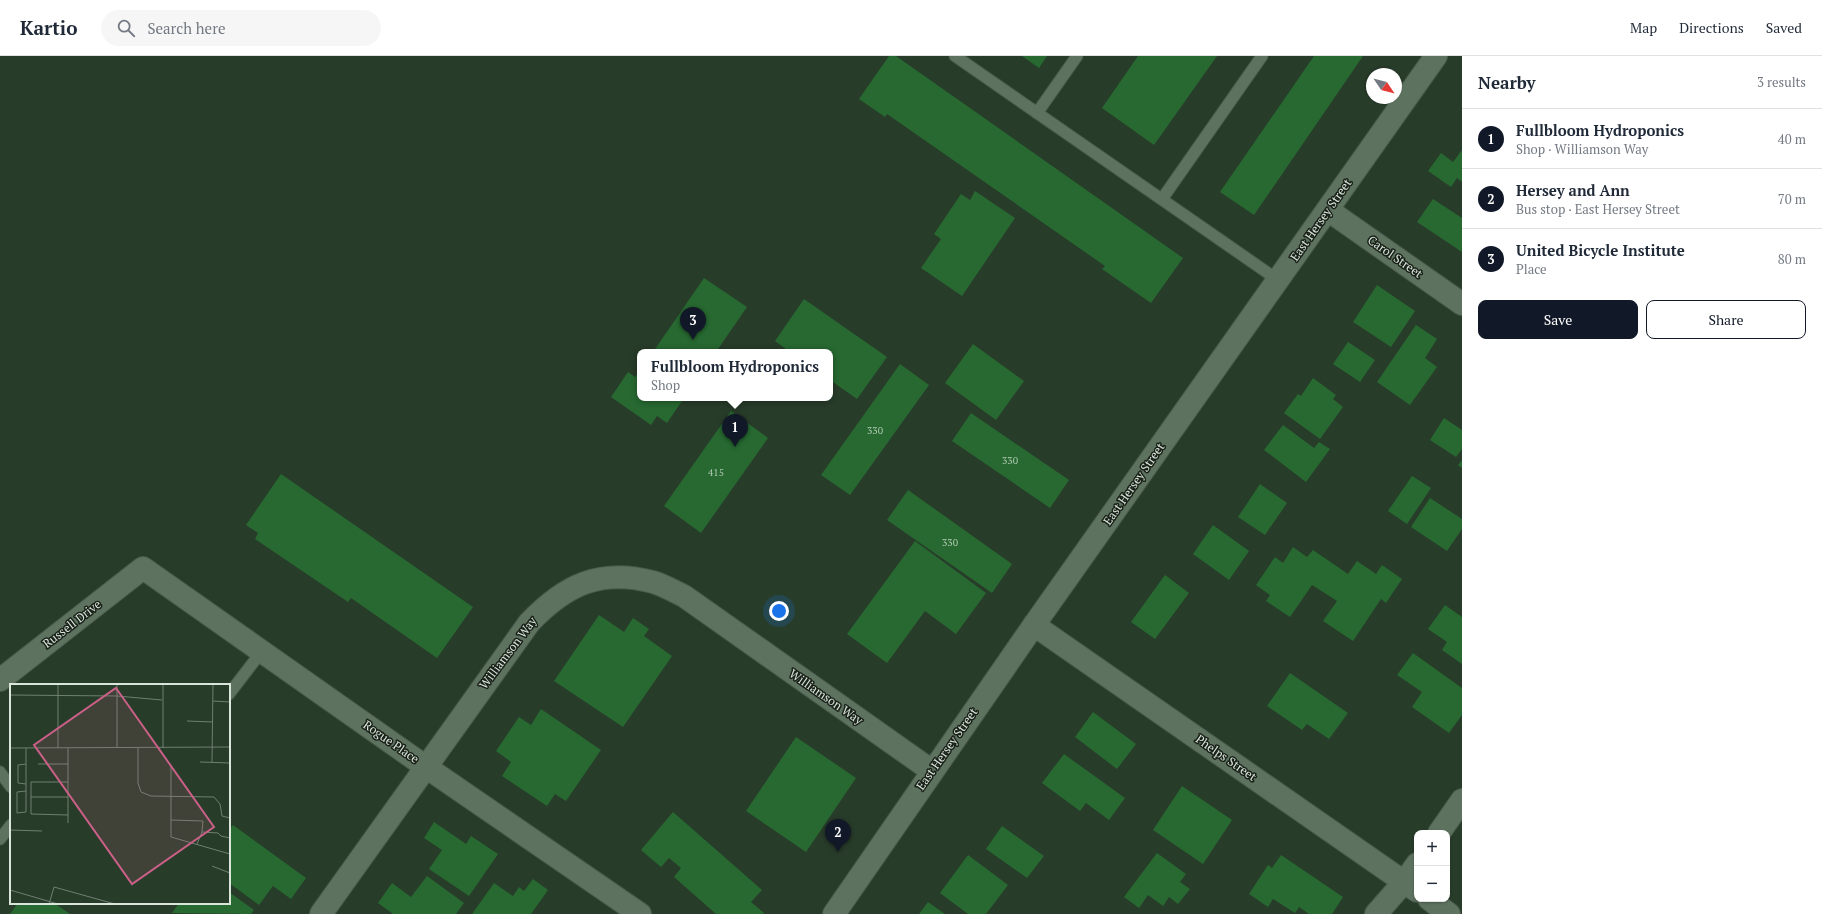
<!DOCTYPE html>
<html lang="en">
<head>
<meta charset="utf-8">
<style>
  body { margin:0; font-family:"PT Serif",serif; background:#f6f6f7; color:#1f2937 }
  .controls { position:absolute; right:12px; bottom:12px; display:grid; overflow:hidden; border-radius:8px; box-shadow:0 1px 3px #0004 }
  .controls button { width:36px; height:36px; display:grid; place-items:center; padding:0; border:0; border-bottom:1px solid #e0e1e3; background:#fff; color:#1f2937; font:20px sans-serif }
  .compass { position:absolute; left:1366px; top:12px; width:36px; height:36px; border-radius:50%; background:#fff; box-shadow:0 1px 3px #0004; rotate:125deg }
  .you { position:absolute; left:779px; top:555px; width:14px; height:14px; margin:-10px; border:3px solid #fff; border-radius:50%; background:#1a73e8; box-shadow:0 0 0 6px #1a73e833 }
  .badge { display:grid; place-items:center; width:26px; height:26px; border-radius:50%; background:#111827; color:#fff; font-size:13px; font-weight:700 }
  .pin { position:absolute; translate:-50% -33px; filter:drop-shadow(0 1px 2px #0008) }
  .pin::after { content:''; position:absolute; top:21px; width:14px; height:12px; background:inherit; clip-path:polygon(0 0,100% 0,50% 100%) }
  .popup { position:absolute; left:637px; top:293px; width:196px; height:52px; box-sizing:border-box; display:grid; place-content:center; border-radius:8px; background:#fff; filter:drop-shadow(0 1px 3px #0005); font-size:13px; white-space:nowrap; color:#747a83 }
  .popup b { font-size:15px; color:#1f2937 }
  .popup::after { content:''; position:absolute; left:50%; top:100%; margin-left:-8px; border:8px solid transparent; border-top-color:#fff }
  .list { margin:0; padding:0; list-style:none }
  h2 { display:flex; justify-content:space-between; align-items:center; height:52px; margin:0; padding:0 16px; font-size:17px }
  h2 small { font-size:13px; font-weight:400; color:#747a83 }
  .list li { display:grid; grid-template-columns:26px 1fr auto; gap:12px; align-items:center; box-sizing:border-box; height:60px; padding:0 16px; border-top:1px solid #e0e1e3 }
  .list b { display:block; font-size:15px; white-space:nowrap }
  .list p { margin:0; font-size:13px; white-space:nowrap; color:#747a83 }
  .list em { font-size:13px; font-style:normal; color:#747a83 }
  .actions { display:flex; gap:8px; padding:12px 16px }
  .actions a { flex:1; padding:9px 0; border:1px solid #111827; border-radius:8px; text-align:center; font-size:14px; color:#111827 }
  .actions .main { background:#111827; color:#fff }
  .icon { flex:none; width:22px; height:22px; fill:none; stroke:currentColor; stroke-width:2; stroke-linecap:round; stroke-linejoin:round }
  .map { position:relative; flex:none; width:1462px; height:858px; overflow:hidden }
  header { display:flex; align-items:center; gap:24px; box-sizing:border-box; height:56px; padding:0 20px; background:#fff; border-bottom:1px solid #e0e1e3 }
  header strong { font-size:19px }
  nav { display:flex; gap:22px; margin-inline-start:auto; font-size:14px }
  .search { width:280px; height:36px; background:#f6f6f7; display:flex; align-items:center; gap:10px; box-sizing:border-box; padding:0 14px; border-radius:22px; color:#747a83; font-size:15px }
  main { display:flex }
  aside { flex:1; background:#fff }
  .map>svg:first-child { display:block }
  .building { fill:#276931 }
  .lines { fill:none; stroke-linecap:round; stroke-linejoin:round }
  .service-casing { stroke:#495a4a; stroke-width:13 }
  .minor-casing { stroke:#495a4a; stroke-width:24 }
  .tertiary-casing { stroke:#495a4a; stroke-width:24 }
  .service { stroke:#5e735f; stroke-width:11 }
  .minor { stroke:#5e735f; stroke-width:22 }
  .tertiary { stroke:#5e735f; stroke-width:22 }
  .labels { text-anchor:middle; stroke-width:3; stroke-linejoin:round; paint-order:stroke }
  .number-label { font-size:10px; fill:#adc7b0 }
  .street-label { font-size:12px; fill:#dae6db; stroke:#182018 }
  .inset-road { fill:none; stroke:#6f8071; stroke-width:1 }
  .view { fill:#ca6088; fill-opacity:0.15; stroke:#ca6088; stroke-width:2 }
  .inset-edge { fill:none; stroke:#dae6db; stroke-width:2 }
</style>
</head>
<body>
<header>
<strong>Kartio</strong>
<div class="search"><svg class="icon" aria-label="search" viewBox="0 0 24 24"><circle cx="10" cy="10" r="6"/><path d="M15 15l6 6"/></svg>Search here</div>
<nav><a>Map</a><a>Directions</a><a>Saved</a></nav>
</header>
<main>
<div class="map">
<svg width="1462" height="858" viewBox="0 0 1462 858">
  <rect width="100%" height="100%" fill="#283c2a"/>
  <!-- building -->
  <g class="building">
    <polygon points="889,0 896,0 1183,202 1151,247 1102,213 1105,210 887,58 885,61 859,43"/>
    <polygon points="1022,0 1047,0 1039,12"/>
    <polygon points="1138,0 1217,0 1154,89 1102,52"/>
    <polygon points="1314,0 1363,0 1254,159 1220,136"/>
    <polygon points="1462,94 1462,126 1457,122 1451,131 1428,115 1441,97 1453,106"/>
    <polygon points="975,135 1015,162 962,240 921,212 941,183 934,178 961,138 970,144"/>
    <polygon points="1433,143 1462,162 1462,196 1417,166"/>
    <polygon points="704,222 747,251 716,296 653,296"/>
    <polygon points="1377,229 1415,255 1391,291 1353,266"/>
    <polygon points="804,243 887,301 857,343 830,324 830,296 790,296 775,285"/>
    <polygon points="1416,269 1437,283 1425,302 1437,311 1410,349 1377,326"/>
    <polygon points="1348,286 1375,304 1360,326 1333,308"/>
    <polygon points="973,288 1024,325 996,364 945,327"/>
    <polygon points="900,308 929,329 850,439 821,419"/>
    <polygon points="640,314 640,342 684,342 667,367 657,360 651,369 611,341 628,316 635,321"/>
    <polygon points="1313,322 1336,339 1333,343 1343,351 1320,383 1284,357 1298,338 1301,340"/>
    <polygon points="731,355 768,382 701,477 664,450"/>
    <polygon points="971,357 1069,424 1050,452 952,385"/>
    <polygon points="1444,362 1462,374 1462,393 1456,401 1430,384"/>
    <polygon points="1283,369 1314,392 1319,386 1330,393 1306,426 1264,394"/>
    <polygon points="1462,404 1462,412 1458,409"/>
    <polygon points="281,418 473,551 437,602 351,542 348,546 255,483 258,477 246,469"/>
    <polygon points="1412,420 1431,432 1407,468 1388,455"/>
    <polygon points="1260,428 1287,447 1265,479 1238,461"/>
    <polygon points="908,434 1012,508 992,537 887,464"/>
    <polygon points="1430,442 1462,463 1462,473 1447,495 1411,471"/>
    <polygon points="1213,469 1249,495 1229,524 1193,498"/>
    <polygon points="915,485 986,537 956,578 925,555 887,607 847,578"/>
    <polygon points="1293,491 1307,501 1313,494 1348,518 1357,505 1376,518 1382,509 1402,523 1386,547 1381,543 1353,585 1323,565 1337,545 1312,529 1290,561 1266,545 1270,539 1256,529 1275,501 1283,507"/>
    <polygon points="1165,519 1189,537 1155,583 1131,566"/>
    <polygon points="1445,549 1462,561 1462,608 1442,594 1447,586 1428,573"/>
    <polygon points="599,559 624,576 633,562 649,573 644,580 672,600 623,671 554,625"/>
    <polygon points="1413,597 1462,632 1462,659 1449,677 1412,651 1422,636 1397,619"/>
    <polygon points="1290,617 1348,657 1329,683 1307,668 1302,674 1267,650"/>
    <polygon points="541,653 601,694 566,745 555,738 547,750 502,720 511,706 496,695 519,661 531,669"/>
    <polygon points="1093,656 1136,688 1117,713 1075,681"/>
    <polygon points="796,681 856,722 806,796 746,755"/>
    <polygon points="1064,698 1125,742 1109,764 1086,747 1080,755 1042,727"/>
    <polygon points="1182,730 1232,764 1203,808 1153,774"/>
    <polygon points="673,756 762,834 751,846 764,857 763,858 716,858 674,821 681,812 669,802 661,811 641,794"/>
    <polygon points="434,766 466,788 471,780 498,798 469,840 429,813 442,794 424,782"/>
    <polygon points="233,769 306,822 291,843 273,830 259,849 229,827 229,774"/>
    <polygon points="1002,770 1044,800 1027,822 986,793"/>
    <polygon points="1157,797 1186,818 1180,826 1190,833 1178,848 1169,841 1163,850 1148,839 1139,852 1124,841"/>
    <polygon points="968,799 1008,829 986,858 968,858 940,837"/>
    <polygon points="1281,799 1343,841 1332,858 1309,858 1299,851 1295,857 1273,843 1268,851 1249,838 1268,809 1272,812"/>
    <polygon points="427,820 464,847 456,858 393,858 378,847 392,827 411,841"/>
    <polygon points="533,823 548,834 531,858 472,858 494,827 513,840 519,831 524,835"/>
    <polygon points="229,836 254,854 251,858 172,857 179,847 229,847"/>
    <polygon points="928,846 945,858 919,858"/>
    <polygon points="18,847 54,847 70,858 10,858"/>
  </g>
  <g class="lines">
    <defs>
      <g id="service">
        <polyline points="955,0 1278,224"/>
        <polyline points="1037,57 1077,0"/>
        <polyline points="1162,143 1262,0"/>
        <polyline points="229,638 262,595"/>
        <polyline points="0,716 11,731"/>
        <polyline points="0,783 11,769"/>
      </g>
      <g id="minor">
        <polyline points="1328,154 1462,248"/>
        <polyline points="1034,569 1417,835"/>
        <polyline points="0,624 143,512 426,711 640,858"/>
        <polyline points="1439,777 1462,744"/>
        <polyline points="1429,843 1449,858"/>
        <path d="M321 858 529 567C565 529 600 512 653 526 663 529 674 535 684 540L932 715"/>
        <polyline points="1376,858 1405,825 1417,808"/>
      </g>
      <polyline id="tertiary" points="834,858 1034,569 1436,0"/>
    </defs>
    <!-- service casing -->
    <use href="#service" class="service-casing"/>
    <!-- minor casing -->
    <use href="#minor" class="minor-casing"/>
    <!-- tertiary casing -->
    <use href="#tertiary" class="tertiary-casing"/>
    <!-- service -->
    <use href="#service" class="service"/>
    <!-- minor -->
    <use href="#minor" class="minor"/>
    <!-- tertiary -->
    <use href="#tertiary" class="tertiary"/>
  </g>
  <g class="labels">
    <!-- number labels -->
    <g class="number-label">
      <text x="875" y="378">330</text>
      <text x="1010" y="408">330</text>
      <text x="716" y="420">415</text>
      <text x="950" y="490">330</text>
    </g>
    <!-- street labels -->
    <g class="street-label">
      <text transform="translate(1321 164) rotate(-55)" y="4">East Hersey Street</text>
      <text transform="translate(1395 201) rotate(35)" y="4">Carol Street</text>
      <text transform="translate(1134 428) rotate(-55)" y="4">East Hersey Street</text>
      <text transform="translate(72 568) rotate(-38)" y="4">Russell Drive</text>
      <text transform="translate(508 597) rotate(-53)" y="4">Williamson Way</text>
      <text transform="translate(826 641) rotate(35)" y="4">Williamson Way</text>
      <text transform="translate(391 686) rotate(35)" y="4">Rogue Place</text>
      <text transform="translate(947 693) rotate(-55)" y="4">East Hersey Street</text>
      <text transform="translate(1226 702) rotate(35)" y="4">Phelps Street</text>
    </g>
  </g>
  <!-- overview -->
  <g transform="translate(10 628)">
    <rect width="220" height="220" fill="#283c2a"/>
    <path class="inset-road" d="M48 0V64M107 0V64M153 0V64M189 0H217M0 11 107 12 152 16M203 17 220 18M177 37 203 38M0 64 220 63M16 64V128L7 129V108L16 107M58 64V139M128 64V99L131 108 141 112 204 113 210 120 212 132 220 134M190 78 220 79M202 78 203 0M16 80 8 81V99L16 100M28 80H58M161 81V153L220 170M58 98H21V130L58 131M21 113H58M161 136 193 137 192 148 208 149 211 152 220 154M0 146 32 147M187 160 192 148M202 182 220 189M0 206 48 220M39 220 44 203 105 220"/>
    <path class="view" d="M106 4 204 143 122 200 24 61Z"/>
    <rect width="220" height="220" class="inset-edge"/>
  </g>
</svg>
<div class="controls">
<button>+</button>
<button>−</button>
</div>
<svg class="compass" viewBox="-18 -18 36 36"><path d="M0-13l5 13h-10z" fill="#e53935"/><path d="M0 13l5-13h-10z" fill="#747a83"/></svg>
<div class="you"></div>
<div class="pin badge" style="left:735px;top:391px">1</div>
<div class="popup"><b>Fullbloom Hydroponics</b>Shop</div>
<div class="pin badge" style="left:838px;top:796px">2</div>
<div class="pin badge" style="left:693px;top:284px">3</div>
</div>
<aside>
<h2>Nearby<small>3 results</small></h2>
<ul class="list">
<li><span class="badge">1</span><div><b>Fullbloom Hydroponics</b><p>Shop · Williamson Way</p></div><em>40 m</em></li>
<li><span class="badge">2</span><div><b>Hersey and Ann</b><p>Bus stop · East Hersey Street</p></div><em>70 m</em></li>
<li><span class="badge">3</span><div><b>United Bicycle Institute</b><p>Place</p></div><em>80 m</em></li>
</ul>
<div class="actions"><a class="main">Save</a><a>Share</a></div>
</aside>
</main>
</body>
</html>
